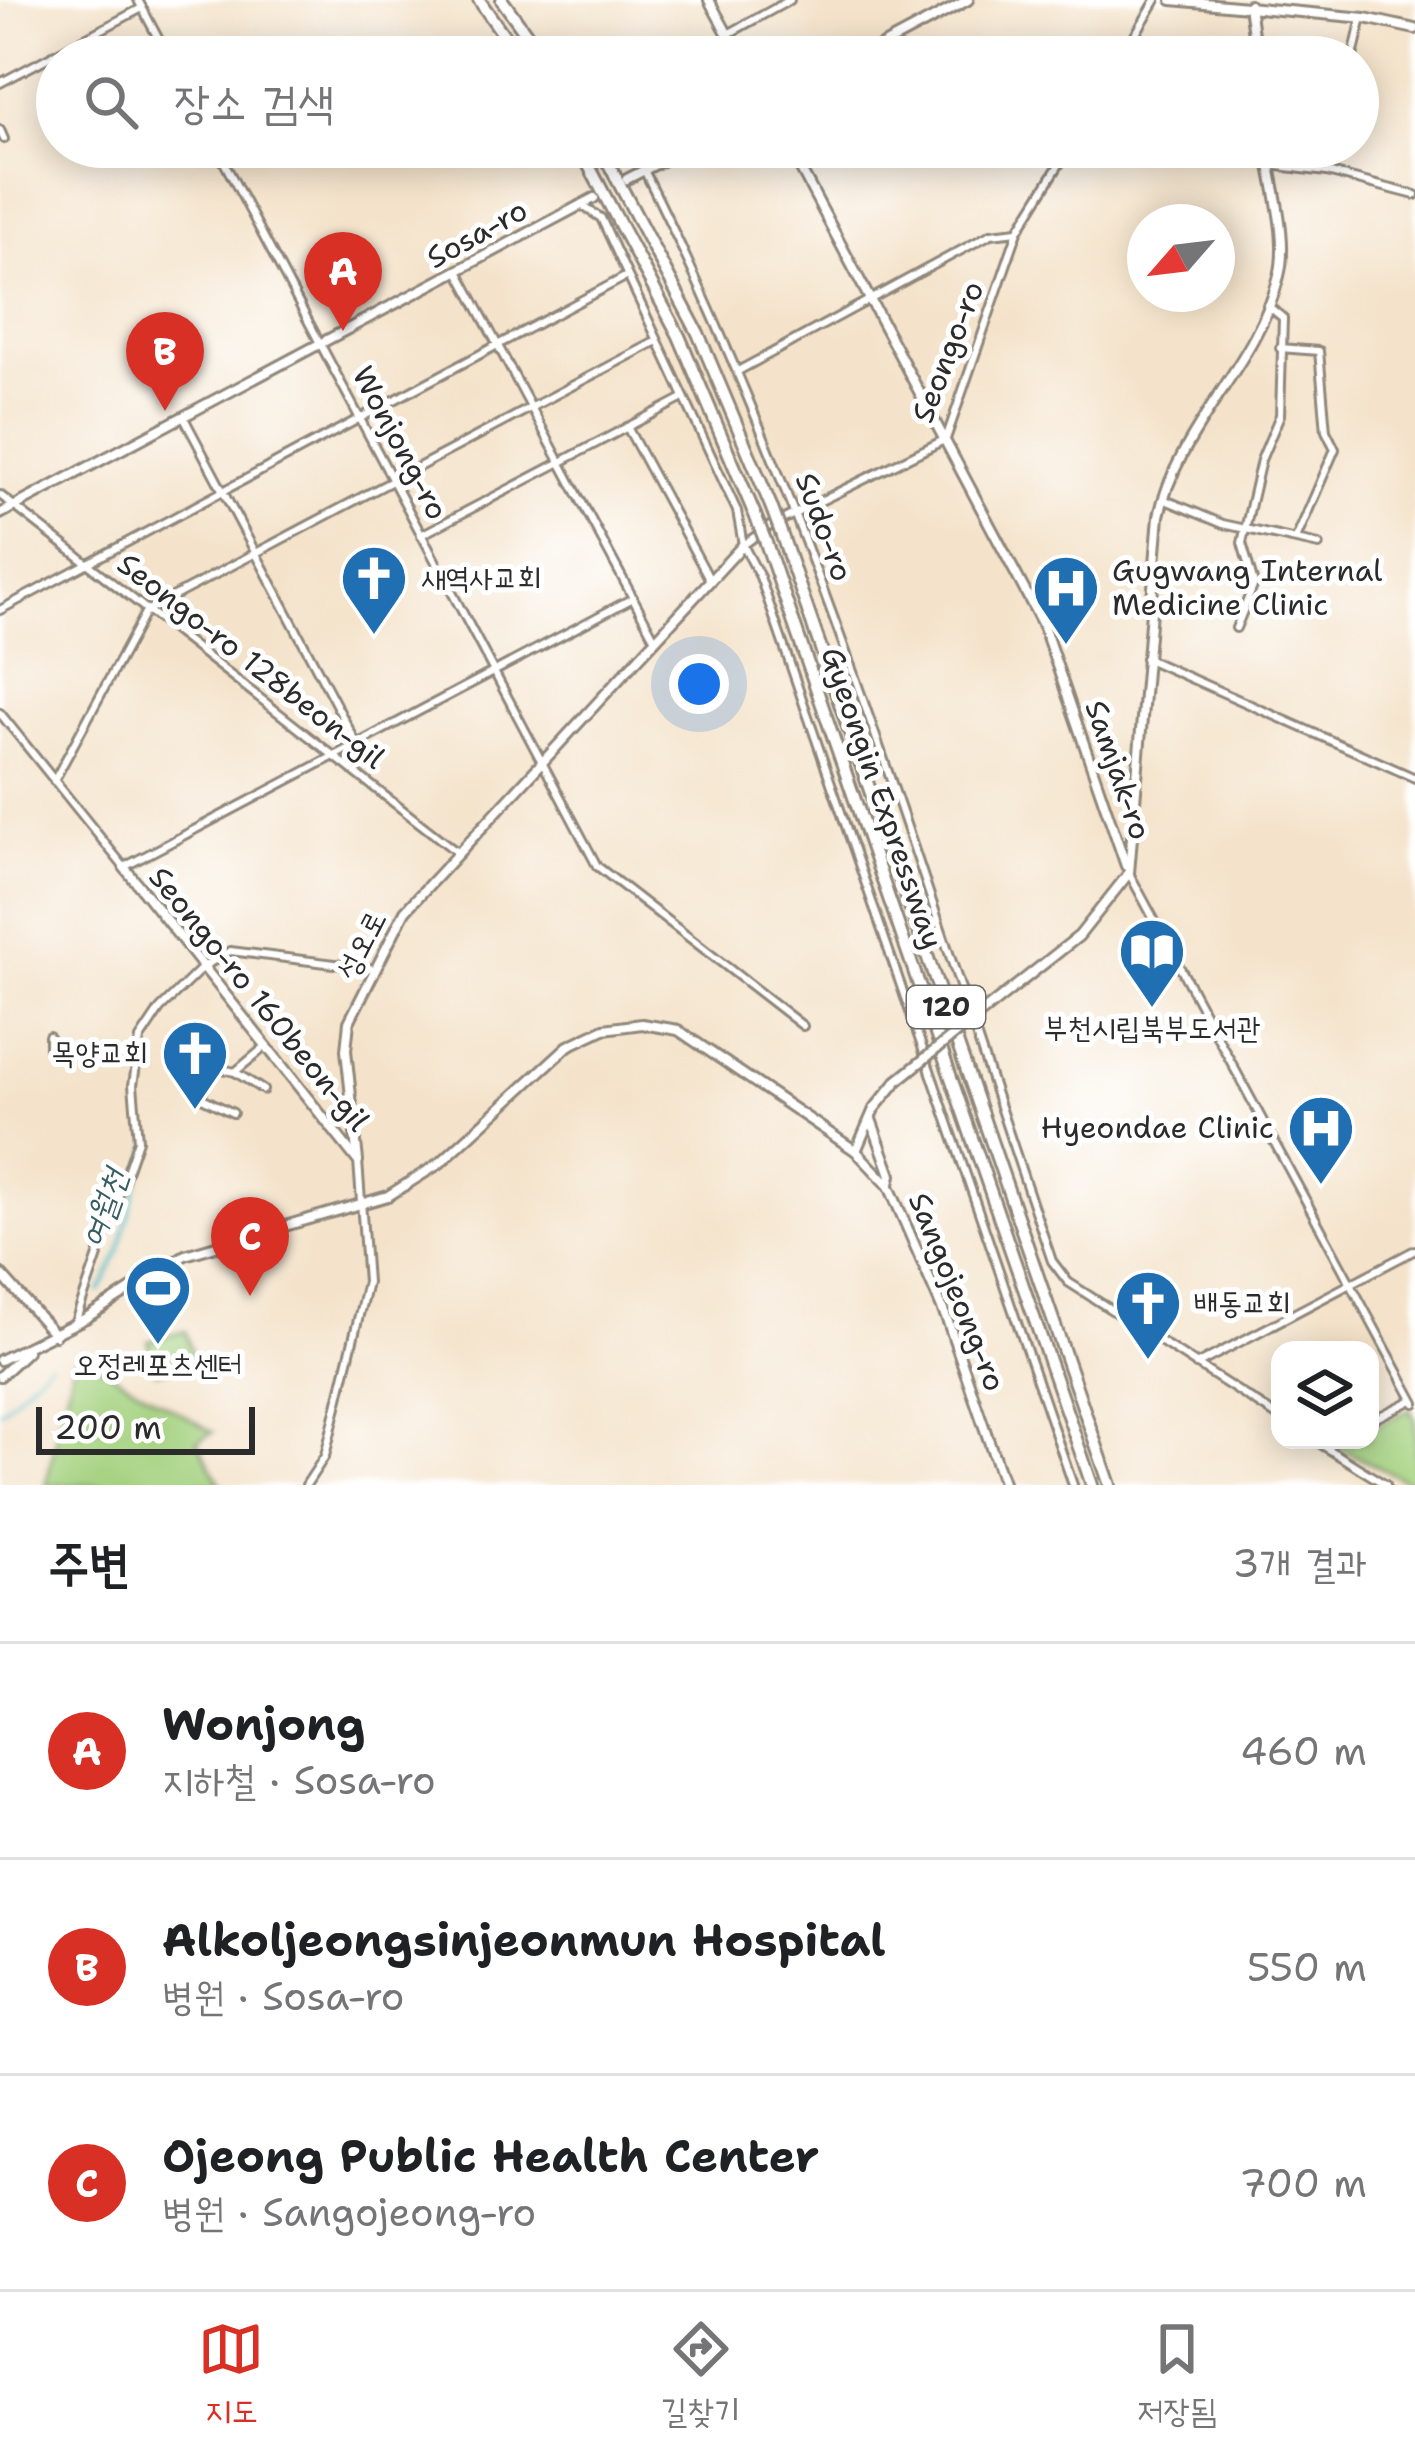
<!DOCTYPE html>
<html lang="ko">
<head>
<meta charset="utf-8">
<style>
  body { margin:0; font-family:"Shantell Sans","Poor Story",sans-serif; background:#f2f2f2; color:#202124 }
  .controls { position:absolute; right:36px; bottom:36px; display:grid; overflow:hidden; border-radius:24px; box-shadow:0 6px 30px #0003 }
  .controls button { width:108px; height:108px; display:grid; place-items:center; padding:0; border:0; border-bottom:3px solid #e0e0e0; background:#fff; color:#202124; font:60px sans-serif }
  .compass { position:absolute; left:1127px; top:204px; width:108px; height:108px; border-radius:50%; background:#fff; box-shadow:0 6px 30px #0003; rotate:242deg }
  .scale { position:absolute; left:36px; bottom:30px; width:219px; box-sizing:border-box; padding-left:12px; border:6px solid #2b2b2b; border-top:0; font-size:33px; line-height:42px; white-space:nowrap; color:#2b2b2b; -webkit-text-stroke:9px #fff; paint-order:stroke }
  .you { position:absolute; left:699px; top:684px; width:42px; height:42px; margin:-30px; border:9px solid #fff; border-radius:50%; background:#1a73e8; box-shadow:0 0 0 18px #1a73e833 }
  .badge { display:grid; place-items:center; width:78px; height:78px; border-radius:50%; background:#d93025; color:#fff; font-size:39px; font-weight:700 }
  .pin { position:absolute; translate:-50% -99px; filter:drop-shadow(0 3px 6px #0008) }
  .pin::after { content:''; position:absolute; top:63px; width:42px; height:36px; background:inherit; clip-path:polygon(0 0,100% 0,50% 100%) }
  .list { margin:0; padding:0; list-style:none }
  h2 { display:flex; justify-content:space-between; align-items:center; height:156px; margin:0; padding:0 48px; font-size:51px }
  h2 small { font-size:39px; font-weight:400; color:#757577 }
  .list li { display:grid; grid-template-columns:78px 1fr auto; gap:36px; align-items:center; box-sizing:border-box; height:216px; padding:0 48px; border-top:3px solid #e0e0e0 }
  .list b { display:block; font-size:45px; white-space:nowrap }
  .list p { margin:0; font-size:39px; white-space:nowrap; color:#757577 }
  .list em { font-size:39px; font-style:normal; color:#757577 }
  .icon { flex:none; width:66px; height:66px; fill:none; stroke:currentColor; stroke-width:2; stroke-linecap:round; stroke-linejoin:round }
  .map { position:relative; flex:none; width:1415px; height:1485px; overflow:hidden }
  .search { position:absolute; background:#fff; box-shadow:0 6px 30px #0003; left:36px; right:36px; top:36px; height:132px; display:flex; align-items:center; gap:30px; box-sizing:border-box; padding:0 42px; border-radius:66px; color:#757577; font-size:45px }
  .sheet { height:804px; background:#fff }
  nav { display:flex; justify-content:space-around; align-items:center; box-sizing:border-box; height:168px; border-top:3px solid #e0e0e0; background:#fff; font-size:33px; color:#757577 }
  nav a { display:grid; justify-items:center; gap:6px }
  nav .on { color:#d93025 }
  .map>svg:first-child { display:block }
  .green { fill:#a4d17f; stroke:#687e55; stroke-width:3 }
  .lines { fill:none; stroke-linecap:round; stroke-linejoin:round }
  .stream { stroke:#50bdc9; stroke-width:3 }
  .minor-casing { stroke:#90877a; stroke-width:12 }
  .tertiary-casing { stroke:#90877a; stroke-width:14 }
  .motorway-casing { stroke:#90877a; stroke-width:16 }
  .minor { stroke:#fff; stroke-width:6 }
  .tertiary { stroke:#fff; stroke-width:8 }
  .motorway { stroke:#fff; stroke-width:10 }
  .tertiary-bridge-casing { stroke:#90877a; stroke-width:14; stroke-linecap:butt }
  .motorway-bridge-casing { stroke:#90877a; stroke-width:16; stroke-linecap:butt }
  .tertiary-bridge { stroke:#fff; stroke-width:8 }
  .motorway-bridge { stroke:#fff; stroke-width:10 }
  .labels { text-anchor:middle; stroke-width:10; stroke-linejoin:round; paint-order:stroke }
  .shield { fill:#fff; stroke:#6b6b6b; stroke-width:3 }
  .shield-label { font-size:27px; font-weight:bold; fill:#2b2b2b }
  .street-label { font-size:30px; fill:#2b2b2b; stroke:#fff }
  .poi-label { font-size:30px; fill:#2b2b2b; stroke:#fff; text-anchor:start }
  .water-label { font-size:33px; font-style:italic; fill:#385e62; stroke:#fff }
</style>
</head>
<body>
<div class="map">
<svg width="1415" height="1485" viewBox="0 0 1415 1485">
  <rect width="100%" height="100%" fill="#fff"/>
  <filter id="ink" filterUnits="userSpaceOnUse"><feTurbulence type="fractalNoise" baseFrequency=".00833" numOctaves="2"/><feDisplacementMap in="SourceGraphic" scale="24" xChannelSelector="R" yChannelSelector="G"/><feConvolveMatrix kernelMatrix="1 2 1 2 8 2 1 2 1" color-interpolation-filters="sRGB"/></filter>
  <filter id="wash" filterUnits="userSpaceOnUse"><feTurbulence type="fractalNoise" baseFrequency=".004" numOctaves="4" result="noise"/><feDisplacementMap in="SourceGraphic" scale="48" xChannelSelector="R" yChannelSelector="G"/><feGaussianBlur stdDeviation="2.7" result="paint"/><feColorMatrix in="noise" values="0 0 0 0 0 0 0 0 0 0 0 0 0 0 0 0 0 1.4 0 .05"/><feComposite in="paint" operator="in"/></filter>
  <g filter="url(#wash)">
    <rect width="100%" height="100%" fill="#f4e3ca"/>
    <!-- green -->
    <g class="green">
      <polygon points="186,1331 194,1362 156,1372 148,1341"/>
      <polygon points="74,1359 87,1359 213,1432 197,1441 221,1485 46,1485"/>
      <polygon points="1410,1409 1415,1419 1415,1485 1338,1447 1370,1440 1370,1430"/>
    </g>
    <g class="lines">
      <!-- stream -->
      <g class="stream">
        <polyline points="99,1292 118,1254 151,1138"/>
        <polyline points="0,1412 50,1362"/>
      </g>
    </g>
  </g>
  <g filter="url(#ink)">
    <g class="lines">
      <defs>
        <g id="minor">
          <polyline points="138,0 168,57"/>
          <polyline points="728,34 790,0"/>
          <polyline points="1122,57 1156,0"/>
          <polyline points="1353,57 1362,17"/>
          <polyline points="0,83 142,8"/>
          <polyline points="0,130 4,139"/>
          <polyline points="216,147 597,866 803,1026"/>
          <polyline points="1270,165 1327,172 1415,195"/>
          <path d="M644 170C818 518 926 894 1052 1261L1068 1282 1280 1418"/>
          <polyline points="1327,172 1333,147"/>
          <polyline points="581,205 601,218 737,511 743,545 760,577 1073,1485"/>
          <polyline points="458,271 655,639"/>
          <polyline points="1280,348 1319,351 1326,431 1335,449 1296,539"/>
          <polyline points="738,371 991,234 1018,231"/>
          <polyline points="184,418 357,744"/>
          <polyline points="627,427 710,580"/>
          <polyline points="0,495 458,853"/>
          <polyline points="1163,499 1223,524 1319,545"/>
          <polyline points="421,535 683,398"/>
          <polyline points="743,545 770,526 946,439 1018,231 1070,147"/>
          <polyline points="0,610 627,276"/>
          <polyline points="1236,628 1254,584 1242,543 1261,460 1280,415 1283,318 1267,305"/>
          <polyline points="1145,658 1415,778"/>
          <polyline points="0,713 124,867 633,598"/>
          <polyline points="54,781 146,611 657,341"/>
          <polyline points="1129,873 1415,1403"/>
          <polyline points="49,1036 49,1048 137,1058"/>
          <polyline points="183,1060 235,1072 266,1046"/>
          <polyline points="214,1067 200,1097 233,1113"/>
          <polyline points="235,1072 263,1090"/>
          <polyline points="75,1322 138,1140 133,1085 140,1039 160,1009 203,967 230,951 375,969"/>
          <polyline points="1196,1365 1415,1250"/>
          <polyline points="1370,1421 1412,1400"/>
          <polyline points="1314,1440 1386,1485"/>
          <polyline points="306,1485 325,1456 367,1282 358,1161"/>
        </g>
        <g id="tertiary">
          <polyline points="709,0 740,57"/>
          <polyline points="1172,0 1365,18 1415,29"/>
          <polyline points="1249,5 1256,57"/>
          <polyline points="861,57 968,0"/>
          <polyline points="789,147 1043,625 1126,866"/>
          <polyline points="627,179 689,147"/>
          <polyline points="0,514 594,198"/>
          <polyline points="124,867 357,1160"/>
          <path d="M970 1022 1079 936 1129 873 1159 516C1178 428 1257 365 1279 276 1289 238 1272 186 1267 147"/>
          <polyline points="871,1119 891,1175 889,1184"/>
          <polyline points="856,1151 874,1109 897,1081"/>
          <polyline points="358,1161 346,1050 349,1022 405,911 743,545"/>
          <polyline points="0,1273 55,1335"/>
          <polyline points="0,1360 86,1318 185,1255 388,1196 440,1163 568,1046 604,1029 642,1024 678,1030 856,1151 889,1186 948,1322 1004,1485"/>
          <polyline points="0,1376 27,1351"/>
        </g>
        <g id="motorway">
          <polyline points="479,0 519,57"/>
          <polyline points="502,0 543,57"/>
          <polyline points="579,147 679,336 755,515"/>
          <polyline points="600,147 698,333 771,506"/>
          <polyline points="780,530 1110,1485"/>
          <polyline points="765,540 1092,1485"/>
        </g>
      </defs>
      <!-- minor casing -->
      <use href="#minor" class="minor-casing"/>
      <!-- tertiary casing -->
      <use href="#tertiary" class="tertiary-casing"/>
      <!-- motorway casing -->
      <use href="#motorway" class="motorway-casing"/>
      <!-- minor -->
      <use href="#minor" class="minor"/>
      <!-- tertiary -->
      <use href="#tertiary" class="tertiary"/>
      <!-- motorway -->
      <use href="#motorway" class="motorway"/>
      <defs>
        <polyline id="tertiary-bridge" points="897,1081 970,1022"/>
        <g id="motorway-bridge">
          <polyline points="771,506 780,530"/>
          <polyline points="755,515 765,540"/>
        </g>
      </defs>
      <!-- tertiary-bridge casing -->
      <use href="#tertiary-bridge" class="tertiary-bridge-casing"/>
      <!-- motorway-bridge casing -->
      <use href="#motorway-bridge" class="motorway-bridge-casing"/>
      <!-- tertiary-bridge -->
      <use href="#tertiary-bridge" class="tertiary-bridge"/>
      <!-- motorway-bridge -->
      <use href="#motorway-bridge" class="motorway-bridge"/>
    </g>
  </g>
  <!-- icons -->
  <defs>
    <symbol id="church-pin" viewBox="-11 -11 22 30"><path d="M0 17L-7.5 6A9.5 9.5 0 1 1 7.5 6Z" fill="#1f6fb2" stroke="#fff"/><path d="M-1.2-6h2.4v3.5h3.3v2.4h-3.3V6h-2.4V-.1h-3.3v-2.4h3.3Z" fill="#fff"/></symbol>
    <symbol id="hospital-pin" viewBox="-11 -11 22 30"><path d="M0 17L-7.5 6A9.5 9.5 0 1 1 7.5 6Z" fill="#1f6fb2" stroke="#fff"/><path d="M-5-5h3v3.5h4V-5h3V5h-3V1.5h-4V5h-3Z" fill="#fff"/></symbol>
    <symbol id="library-pin" viewBox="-11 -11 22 30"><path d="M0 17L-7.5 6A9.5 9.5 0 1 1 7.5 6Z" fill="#1f6fb2" stroke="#fff"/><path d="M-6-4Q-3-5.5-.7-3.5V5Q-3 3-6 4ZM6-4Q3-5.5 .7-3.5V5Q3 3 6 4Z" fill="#fff"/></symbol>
    <symbol id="stadium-pin" viewBox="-11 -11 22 30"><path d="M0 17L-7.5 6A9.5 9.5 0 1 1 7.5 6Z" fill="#1f6fb2" stroke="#fff"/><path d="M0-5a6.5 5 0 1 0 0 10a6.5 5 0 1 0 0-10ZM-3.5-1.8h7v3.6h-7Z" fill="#fff"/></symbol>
  </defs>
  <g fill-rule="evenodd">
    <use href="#church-pin" x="336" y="540" width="76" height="104"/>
    <use href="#hospital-pin" x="1028" y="550" width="76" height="104"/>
    <use href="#library-pin" x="1114" y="913" width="76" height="104"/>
    <use href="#church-pin" x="157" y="1015" width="76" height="104"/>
    <use href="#hospital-pin" x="1283" y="1090" width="76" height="104"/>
    <use href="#stadium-pin" x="120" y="1250" width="76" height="104"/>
    <use href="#church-pin" x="1110" y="1265" width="76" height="104"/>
  </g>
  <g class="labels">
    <!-- shield labels -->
    <rect class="shield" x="907" y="986" width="78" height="42" rx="9"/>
    <g class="shield-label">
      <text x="946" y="1016">120</text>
    </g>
    <!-- street labels -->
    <g class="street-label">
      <text transform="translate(477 234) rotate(-29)" y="10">Sosa-ro</text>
      <text transform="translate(948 352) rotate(-69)" y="10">Seongo-ro</text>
      <text transform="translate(400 443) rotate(62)" y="10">Wonjong-ro</text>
      <text transform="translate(824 527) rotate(70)" y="10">Sudo-ro</text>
      <text transform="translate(251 661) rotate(38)" y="10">Seongo-ro 128beon-gil</text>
      <text transform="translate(1118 770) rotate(71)" y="10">Samjak-ro</text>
      <text transform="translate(882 798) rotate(71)" y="10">Gyeongin Expressway</text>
      <text transform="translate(361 945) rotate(-63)" y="10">성오로</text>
      <text transform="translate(259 999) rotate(51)" y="10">Seongo-ro 160beon-gil</text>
      <text transform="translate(957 1292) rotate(68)" y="10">Sangojeong-ro</text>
    </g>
    <!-- poi labels -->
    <g class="poi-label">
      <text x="1112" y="581">Gugwang Internal<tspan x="1112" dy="34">Medicine Clinic</tspan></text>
      <text x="421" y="588">새역사교회</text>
      <text x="1152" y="1038" text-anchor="middle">부천시립북부도서관</text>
      <text x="148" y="1063" text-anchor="end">목양교회</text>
      <text x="1274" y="1138" text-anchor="end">Hyeondae Clinic</text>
      <text x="1194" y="1313">배동교회</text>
      <text x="158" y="1375" text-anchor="middle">오정레포츠센터</text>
    </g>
    <!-- water labels -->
    <g class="water-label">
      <text transform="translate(103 1208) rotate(-71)" y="12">여월천</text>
    </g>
  </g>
</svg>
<div class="controls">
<button><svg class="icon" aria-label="layers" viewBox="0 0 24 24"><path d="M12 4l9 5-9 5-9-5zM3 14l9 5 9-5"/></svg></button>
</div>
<svg class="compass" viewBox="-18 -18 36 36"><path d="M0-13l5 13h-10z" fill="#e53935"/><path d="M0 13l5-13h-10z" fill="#757577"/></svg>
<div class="scale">200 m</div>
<div class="you"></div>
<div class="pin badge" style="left:343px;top:331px">A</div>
<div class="pin badge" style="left:165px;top:411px">B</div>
<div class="pin badge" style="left:250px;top:1296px">C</div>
<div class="search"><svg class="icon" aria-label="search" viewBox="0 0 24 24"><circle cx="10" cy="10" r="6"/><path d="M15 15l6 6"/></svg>장소 검색</div>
</div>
<section class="sheet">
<h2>주변<small>3개 결과</small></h2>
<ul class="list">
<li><span class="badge">A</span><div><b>Wonjong</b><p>지하철 · Sosa-ro</p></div><em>460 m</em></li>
<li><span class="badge">B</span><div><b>Alkoljeongsinjeonmun Hospital</b><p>병원 · Sosa-ro</p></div><em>550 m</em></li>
<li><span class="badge">C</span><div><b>Ojeong Public Health Center</b><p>병원 · Sangojeong-ro</p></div><em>700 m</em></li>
</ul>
</section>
<nav>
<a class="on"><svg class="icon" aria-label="map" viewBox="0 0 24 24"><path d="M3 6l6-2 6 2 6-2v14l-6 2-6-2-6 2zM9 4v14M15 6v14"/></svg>지도</a>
<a><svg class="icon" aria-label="directions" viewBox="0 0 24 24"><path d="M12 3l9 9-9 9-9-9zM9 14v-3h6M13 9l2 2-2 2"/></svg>길찾기</a>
<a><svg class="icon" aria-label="saved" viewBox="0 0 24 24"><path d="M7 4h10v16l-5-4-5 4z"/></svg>저장됨</a>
</nav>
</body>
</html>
